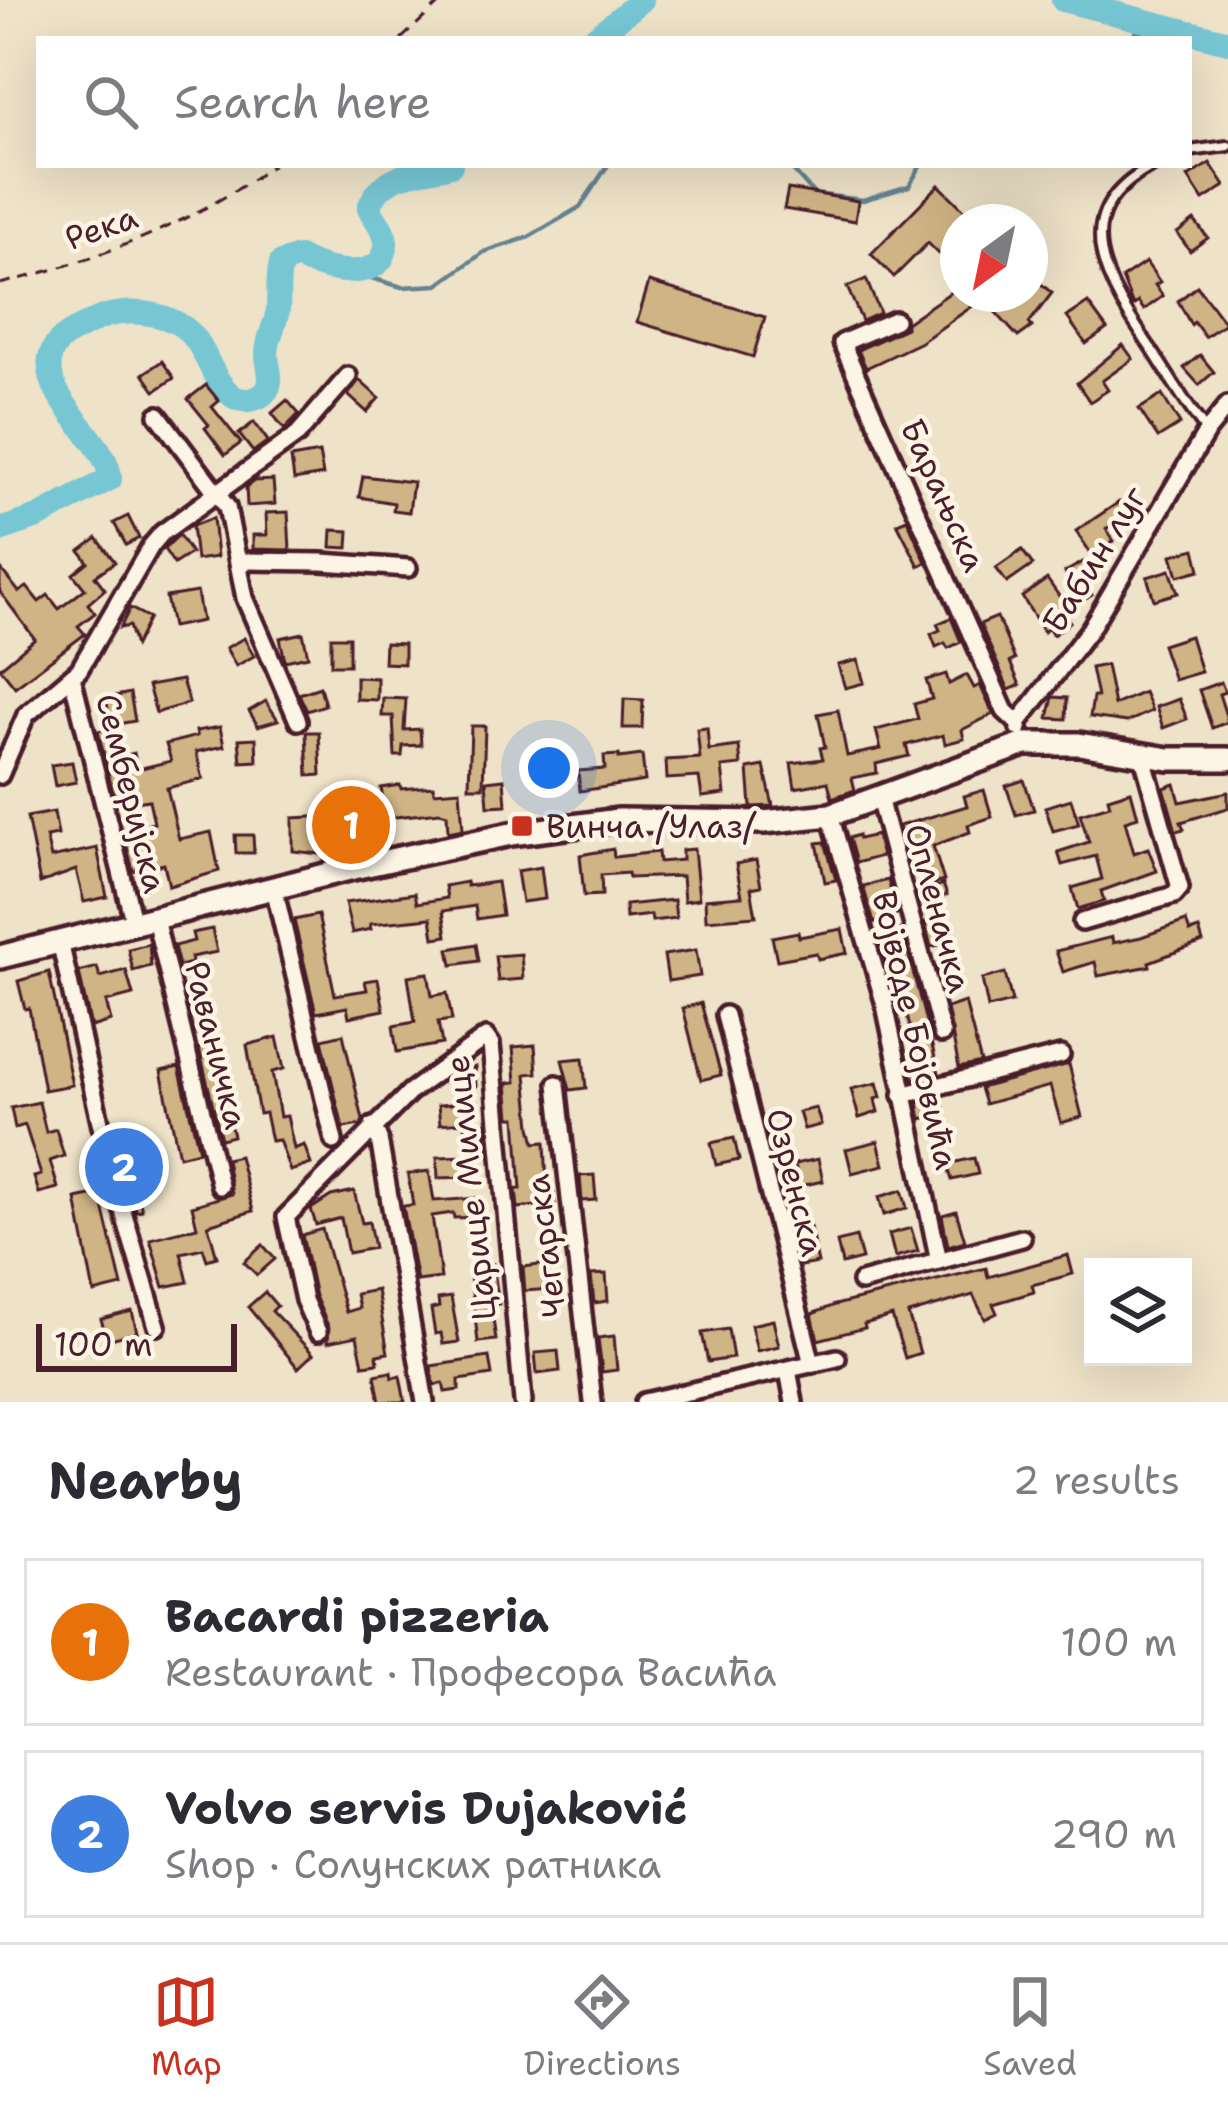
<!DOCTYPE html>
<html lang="en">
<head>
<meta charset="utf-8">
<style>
  body { margin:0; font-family:"Shantell Sans",sans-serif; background:#f7f7f7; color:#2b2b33 }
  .controls { position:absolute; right:36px; bottom:36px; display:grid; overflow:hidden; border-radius:0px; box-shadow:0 12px 48px #0002 }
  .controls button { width:108px; height:108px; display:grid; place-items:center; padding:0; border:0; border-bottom:3px solid #e1e1e2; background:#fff; color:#2b2b33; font:60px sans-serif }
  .compass { position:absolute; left:940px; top:204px; width:108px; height:108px; border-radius:50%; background:#fff; box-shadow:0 12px 48px #0002; rotate:213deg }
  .scale { position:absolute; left:36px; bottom:30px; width:201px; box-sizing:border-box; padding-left:12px; border:6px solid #4a1f2b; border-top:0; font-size:33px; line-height:42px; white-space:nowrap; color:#4a1f2b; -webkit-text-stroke:9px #fcf5e5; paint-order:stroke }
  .you { position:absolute; left:549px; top:768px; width:42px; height:42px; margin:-30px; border:9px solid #fff; border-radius:50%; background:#1a73e8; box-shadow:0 0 0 18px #1a73e833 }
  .badge { display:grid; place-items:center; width:78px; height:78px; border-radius:50%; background:#c8321e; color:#fff; font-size:39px; font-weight:700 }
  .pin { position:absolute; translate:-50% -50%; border:6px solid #fff; box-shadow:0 3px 12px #0006 }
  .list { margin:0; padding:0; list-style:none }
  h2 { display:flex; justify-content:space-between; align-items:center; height:156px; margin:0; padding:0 48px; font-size:51px }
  h2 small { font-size:39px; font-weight:400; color:#7c7c81 }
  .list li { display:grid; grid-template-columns:78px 1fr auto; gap:36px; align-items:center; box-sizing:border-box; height:168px; margin:0 24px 24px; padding:0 24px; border:3px solid #e1e1e2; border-radius:0px }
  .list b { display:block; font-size:45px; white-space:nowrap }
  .list p { margin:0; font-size:39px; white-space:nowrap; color:#7c7c81 }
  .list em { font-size:39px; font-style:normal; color:#7c7c81 }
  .icon { flex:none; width:66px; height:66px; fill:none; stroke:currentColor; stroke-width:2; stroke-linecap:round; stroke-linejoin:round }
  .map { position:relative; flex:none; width:1228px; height:1402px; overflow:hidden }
  .search { position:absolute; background:#fff; box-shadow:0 12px 48px #0002; left:36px; right:36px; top:36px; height:132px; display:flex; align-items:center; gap:30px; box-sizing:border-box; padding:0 42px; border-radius:0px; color:#7c7c81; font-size:45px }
  .sheet { height:540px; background:#fff }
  nav { display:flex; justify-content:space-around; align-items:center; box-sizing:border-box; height:168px; border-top:3px solid #e1e1e2; background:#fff; font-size:33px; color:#7c7c81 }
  nav a { display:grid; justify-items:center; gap:6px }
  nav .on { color:#c8321e }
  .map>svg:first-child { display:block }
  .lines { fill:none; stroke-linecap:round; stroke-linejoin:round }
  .stream { stroke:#658390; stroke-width:4.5 }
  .river { stroke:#77c6d4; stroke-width:24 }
  .building { fill:#cfb485; stroke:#4a1f2b; stroke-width:3 }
  .lane-casing { stroke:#4a1f2b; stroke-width:16 }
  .street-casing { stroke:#4a1f2b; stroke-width:24 }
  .secondary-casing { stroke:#4a1f2b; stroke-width:30 }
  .path { stroke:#4a1f2b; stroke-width:3; stroke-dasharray:12 9; stroke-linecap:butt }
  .lane { stroke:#fcf5e5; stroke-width:8 }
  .street { stroke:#fcf5e5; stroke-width:15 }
  .secondary { stroke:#fcf5e5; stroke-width:21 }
  .poi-dot { fill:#c8321e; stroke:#fcf5e5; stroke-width:4.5 }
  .labels { text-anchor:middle; stroke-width:9; stroke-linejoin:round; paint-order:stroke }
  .street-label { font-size:33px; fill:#4a1f2b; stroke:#fcf5e5 }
  .poi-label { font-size:33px; fill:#4a1f2b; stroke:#fcf5e5; text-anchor:start }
</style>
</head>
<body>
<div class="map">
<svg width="1228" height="1402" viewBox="0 0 1228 1402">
  <rect width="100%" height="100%" fill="#eee2c8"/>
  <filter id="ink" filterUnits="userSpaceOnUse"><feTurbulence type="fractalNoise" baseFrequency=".00833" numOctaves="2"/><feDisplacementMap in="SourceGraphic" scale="24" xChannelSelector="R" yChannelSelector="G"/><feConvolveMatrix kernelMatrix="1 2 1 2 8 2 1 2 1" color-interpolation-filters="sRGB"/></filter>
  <g filter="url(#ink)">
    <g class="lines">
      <!-- stream -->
      <g class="stream">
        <polyline points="1128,39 1138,31 1148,39"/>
        <polyline points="788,165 814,194 863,200 909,186 921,165"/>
        <polyline points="354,273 402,287 438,285 484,252 529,237 580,207 608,165"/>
      </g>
      <!-- river -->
      <g class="river">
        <polyline points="1063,0 1228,42"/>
        <polyline points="593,39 642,0"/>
        <path d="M0 530 38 517 110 479C110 443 43 401 50 358 54 338 74 331 90 323 118 306 170 309 193 336 208 354 213 383 234 397 244 403 260 400 267 390 274 379 267 366 267 354 267 339 276 324 278 309 279 294 277 279 281 263L299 257C320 271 387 286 386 242 385 229 374 219 369 208 382 170 418 175 451 165"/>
      </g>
    </g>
    <!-- building -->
    <g class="building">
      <polygon points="1210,163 1225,186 1203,200 1188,177"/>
      <polygon points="939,185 976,222 958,222 958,273 928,243 894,277 871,254"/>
      <polygon points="788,189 858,201 855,221 784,209"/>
      <polygon points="1194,220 1208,238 1190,251 1177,233"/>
      <polygon points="1146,262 1160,282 1155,285 1163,296 1144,310 1138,302 1133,306 1122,278"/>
      <polygon points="1030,275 1052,293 1029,323 1032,327 1018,337 990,306 1001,298 1008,307 1018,294 1030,294"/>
      <polygon points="866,279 880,313 862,321 847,287"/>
      <polygon points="649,282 765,317 753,357 637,322"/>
      <polygon points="1197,286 1225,323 1205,337 1194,322 1191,325 1178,301"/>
      <polygon points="958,287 958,294 990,294 921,342 866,368 858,350 906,328 906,323"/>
      <polygon points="1088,303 1107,329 1086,344 1067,317"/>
      <polygon points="1123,345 1133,359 1102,381 1108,390 1090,402 1077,383"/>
      <polygon points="1200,355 1214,372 1199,385 1184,368"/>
      <polygon points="162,361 174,378 155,391 143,374"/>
      <polygon points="359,380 379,398 367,412 348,395"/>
      <polygon points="206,385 219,401 212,407 241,443 225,455 205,428 209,425 188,399"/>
      <polygon points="1162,395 1180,424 1158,438 1139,409"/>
      <polygon points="287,400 299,414 284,429 272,413"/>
      <polygon points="254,422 268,441 253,452 239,434"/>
      <polygon points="319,453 323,475 294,480 291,458"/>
      <polygon points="363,476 413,482 409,512 393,510 394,503 359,497"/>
      <polygon points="273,480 275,504 247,506 246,487 254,481"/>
      <polygon points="1119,502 1128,516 1106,529 1114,541 1092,555 1076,531"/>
      <polygon points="288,512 290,550 253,549 253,535 267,535 266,513"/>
      <polygon points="128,516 139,538 126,545 114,523"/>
      <polygon points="213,518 217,557 196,560 192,526"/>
      <polygon points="907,519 926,562 919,566 897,523"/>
      <polygon points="332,530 349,531 348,548 331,547"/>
      <polygon points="179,535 191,553 174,564 164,549"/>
      <polygon points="97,538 115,562 95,576 105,589 88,604 95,613 78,626 85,634 15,687 0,668 35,639 0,592 0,568 19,592 27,587 39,602 48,595 59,609 85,589 73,574 88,562 80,551"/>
      <polygon points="1195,549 1200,570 1178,576 1172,555"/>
      <polygon points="1022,550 1033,565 1007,583 996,568"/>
      <polygon points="1083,562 1093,580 1086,583 1092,595 1081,602 1065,572"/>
      <polygon points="1170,570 1178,593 1154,600 1147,577"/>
      <polygon points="1047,579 1071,613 1066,616 1070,622 1053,635 1048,628 1044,632 1022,597"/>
      <polygon points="197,592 202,621 172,627 166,597"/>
      <polygon points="130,608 149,618 135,646 129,626 120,628"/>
      <polygon points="997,617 1015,660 1010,662 1020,685 1009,690 980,624"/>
      <polygon points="951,618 961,642 948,648 945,643 936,647 931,634 940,630 937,624"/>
      <polygon points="303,633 308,656 285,661 280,638"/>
      <polygon points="1190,636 1201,672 1174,680 1162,645"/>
      <rect x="331" y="637" width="18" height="28"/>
      <polygon points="244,638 254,656 236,666 226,648"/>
      <polygon points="385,643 404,644 404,664 384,663"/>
      <polygon points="858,660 864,683 845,688 838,665"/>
      <polygon points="1106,665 1114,705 1144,692 1152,711 1127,722 1090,717 1093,697 1097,697 1091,668"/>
      <polygon points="946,674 949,684 967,675 974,688 980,685 993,714 962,730 964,739 945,744 943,735 906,745 909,756 876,764 877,773 852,778 855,790 832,798 828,782 795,788 791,763 823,759 820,748 825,747 818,714 838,710 847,756 881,749 876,730 918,719 914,704 932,699 926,680"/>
      <polygon points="356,677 377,678 377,700 356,699"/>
      <polygon points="182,680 189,703 156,713 148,686"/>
      <polygon points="1221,682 1225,692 1219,694 1228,722 1212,728 1199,690"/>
      <polygon points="320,687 325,705 307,711 299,694"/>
      <polygon points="130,693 135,721 111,725 106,698"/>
      <polygon points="1053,697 1067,698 1066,719 1048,718"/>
      <polygon points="383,698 406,699 404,730 420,729 421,745 403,746 402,756 395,756 393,716 382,716"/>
      <polygon points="624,699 643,700 642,728 623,728"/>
      <polygon points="1179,699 1187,719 1163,728 1156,707"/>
      <polygon points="266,701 278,720 258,726 249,711"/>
      <polygon points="471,726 485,726 483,787 469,787"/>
      <polygon points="115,727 123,756 134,753 138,769 171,761 166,744 197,736 196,731 220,727 224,746 196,752 203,779 167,788 179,839 211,832 219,871 169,886 164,864 133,871 123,830 154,823 149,800 116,805 98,731"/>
      <polygon points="707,728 709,750 739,746 741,765 722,767 725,794 702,797 699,777 667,779 666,760 700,758 697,729"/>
      <polygon points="306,732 319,732 321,775 308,776"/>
      <polygon points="256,738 257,761 241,762 239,739"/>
      <polygon points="619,755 619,758 642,755 645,781 580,791 578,771 605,769 604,756"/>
      <polygon points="72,762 76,782 55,786 51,765"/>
      <polygon points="764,766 773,806 751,807 748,769"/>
      <polygon points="504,779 506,805 488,806 486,781"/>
      <polygon points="1024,780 1034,810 1016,815 1006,786"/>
      <polygon points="1175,784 1180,802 1228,792 1228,808 1181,822 1184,829 1176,831 1164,788"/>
      <polygon points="400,785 401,789 433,786 434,792 460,790 463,829 448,832 447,814 440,812 386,818 381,788"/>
      <polygon points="984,790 992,817 968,825 970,832 933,846 944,881 933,884 920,841 904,846 899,826 967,806 964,796"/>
      <polygon points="1131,791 1138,817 1125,821 1134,853 1148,848 1157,871 1101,891 1104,901 1078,909 1072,888 1102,879 1096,856 1062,865 1058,852 1089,842 1080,814 1110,805 1108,798"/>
      <polygon points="1071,799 1079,824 1053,831 1045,807"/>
      <polygon points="54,812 58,835 46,837 51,858 97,848 107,897 84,902 76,870 40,883 27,817"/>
      <polygon points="366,814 367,833 320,837 320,854 293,851 293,818"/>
      <polygon points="235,835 253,835 254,853 236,853"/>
      <polygon points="858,835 859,839 876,835 882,856 856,863 849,838"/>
      <polygon points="825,842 836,880 825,882 817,843"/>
      <polygon points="613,849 614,857 658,852 659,862 682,860 682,850 694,849 699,899 684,901 682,876 629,878 628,873 601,875 602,895 584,896 580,855"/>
      <polygon points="756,860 761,886 751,888 756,916 706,920 705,899 742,896 736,864"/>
      <polygon points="541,867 545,899 522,902 517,871"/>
      <polygon points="888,880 897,914 874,923 863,886"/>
      <polygon points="466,882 467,886 497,882 502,915 477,919 475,906 443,911 447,936 434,938 431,918 370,924 371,929 352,933 345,903 415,893 417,903 447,898 445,886"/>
      <polygon points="943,884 947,895 924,904 920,893"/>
      <polygon points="674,900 676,918 652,921 651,915 626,918 625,905"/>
      <polygon points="318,915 335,995 367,990 365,981 378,979 384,1010 349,1017 347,1007 316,1013 294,920"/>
      <polygon points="943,917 950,942 931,947 925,922"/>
      <polygon points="1186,921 1190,932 1199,929 1203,942 1149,962 1150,966 1098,976 1095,962 1063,972 1056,951 1112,937 1113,943 1141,937"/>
      <polygon points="212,929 217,952 191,957 192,963 179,966 174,946 194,941 192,933"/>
      <polygon points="842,929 847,953 818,959 816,953 777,960 772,937 798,932 799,937"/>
      <polygon points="902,929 939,1073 914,1080 909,1063 918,1060 902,995 895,996 878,936"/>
      <polygon points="149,944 151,966 133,971 128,949"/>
      <polygon points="476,944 479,961 452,965 449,949"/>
      <polygon points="696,950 700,976 668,981 664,955"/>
      <polygon points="521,954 523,979 498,981 495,956"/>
      <polygon points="954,961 960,982 942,988 936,967"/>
      <polygon points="97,967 100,977 126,970 133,995 106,1002 111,1021 91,1027 79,972"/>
      <polygon points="49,972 72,1085 44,1090 29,1008 25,1009 18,981"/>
      <polygon points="428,973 432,996 447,993 452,1020 438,1022 442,1044 397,1052 393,1026 415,1022 408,976"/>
      <polygon points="1005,973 1012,1002 988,1008 982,979"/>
      <polygon points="965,1002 981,1063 959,1068 947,1008"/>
      <polygon points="701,1003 721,1075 701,1080 683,1008"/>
      <polygon points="343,1034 363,1120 361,1125 343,1128 322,1039"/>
      <polygon points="277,1037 284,1069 272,1072 280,1117 287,1116 294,1149 304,1145 311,1164 290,1171 279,1140 271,1141 265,1113 259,1114 247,1045"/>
      <polygon points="211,1045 233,1136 221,1139 199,1048"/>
      <polygon points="535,1045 537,1073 526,1074 531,1126 535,1143 545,1142 547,1186 553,1186 555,1204 518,1208 516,1189 521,1189 516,1117 510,1117 507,1083 516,1082 513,1047"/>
      <polygon points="583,1058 586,1088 570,1090 562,1060"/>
      <polygon points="1069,1064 1082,1117 1061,1123 1050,1086 985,1104 980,1088"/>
      <polygon points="179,1067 199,1151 179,1156 161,1071"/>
      <polygon points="475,1067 476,1086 459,1087 457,1073"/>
      <polygon points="877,1083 881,1097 875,1099 878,1112 859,1118 851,1089"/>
      <polygon points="941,1098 945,1112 921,1119 918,1103"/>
      <polygon points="39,1102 46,1132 56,1129 64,1156 50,1161 58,1188 39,1193 34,1177 41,1175 25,1125 15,1128 11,1108"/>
      <polygon points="462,1103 464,1122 440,1124 438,1105"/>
      <polygon points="816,1108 821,1125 804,1129 799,1112"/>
      <polygon points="485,1123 487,1151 469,1152 465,1125"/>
      <polygon points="782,1132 790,1167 776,1170 768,1136"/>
      <polygon points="734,1138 739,1160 716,1165 711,1143"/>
      <polygon points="878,1141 884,1165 852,1173 846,1149"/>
      <polygon points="128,1153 142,1210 136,1211 120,1155"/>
      <polygon points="239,1156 253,1211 208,1225 217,1257 207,1260 203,1248 181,1253 188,1282 164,1287 150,1239 197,1227 192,1206 232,1194 226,1159"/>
      <polygon points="469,1156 469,1177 438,1178 437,1157"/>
      <polygon points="974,1158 978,1174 952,1180 947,1164"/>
      <polygon points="818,1159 823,1181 800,1186 795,1164"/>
      <polygon points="429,1171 434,1201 478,1198 479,1217 454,1218 453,1213 432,1216 441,1278 417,1281 403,1206 413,1205 408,1174"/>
      <polygon points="594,1175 596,1200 582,1201 580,1176"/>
      <polygon points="902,1190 907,1208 884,1215 879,1197"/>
      <polygon points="354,1191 362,1223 369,1222 374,1248 348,1253 341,1218 316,1225 311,1209 331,1196"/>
      <polygon points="100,1194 122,1286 94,1293 76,1199"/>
      <polygon points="956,1211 965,1241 948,1246 942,1215"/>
      <polygon points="810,1227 818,1263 800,1266 791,1231"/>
      <polygon points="911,1228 918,1251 895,1257 889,1234"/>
      <polygon points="322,1229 346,1312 359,1308 356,1294 377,1290 388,1353 377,1355 378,1363 363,1365 357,1336 328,1342 329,1328 315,1296 302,1235"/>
      <polygon points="856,1237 862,1259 842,1264 837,1242"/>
      <polygon points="263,1245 275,1259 257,1275 244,1262"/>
      <polygon points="1068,1255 1073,1274 1032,1285 1034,1292 993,1304 997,1313 985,1319 973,1295 908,1314 920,1353 905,1358 892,1316 864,1324 865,1328 818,1340 812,1314 835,1305 986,1268 988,1277"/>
      <polygon points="493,1264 499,1304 491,1305 496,1340 478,1342 469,1267"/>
      <polygon points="548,1264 551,1289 525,1291 523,1267"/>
      <polygon points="606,1274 608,1301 594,1303 591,1275"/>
      <polygon points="265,1292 277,1306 272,1311 313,1354 298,1368 248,1307"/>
      <polygon points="451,1297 459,1342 443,1344 441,1333 435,1334 431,1309 439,1307 438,1299"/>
      <polygon points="132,1311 137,1332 107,1340 101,1319"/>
      <polygon points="773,1320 779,1346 757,1351 751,1325"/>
      <polygon points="728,1329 733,1358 708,1362 702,1333"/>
      <polygon points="614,1336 617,1370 602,1372 598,1338"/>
      <polygon points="558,1351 560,1371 537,1374 535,1353"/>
      <polygon points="489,1357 492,1375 459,1380 459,1390 445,1392 443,1383 434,1385 431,1366"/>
      <polygon points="391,1372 392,1378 400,1376 405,1402 380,1402 375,1375"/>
    </g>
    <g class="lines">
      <defs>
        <g id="lane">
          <polyline points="1189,151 1228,146"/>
          <path d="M1155 165C1058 214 1110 288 1154 353 1171 379 1187 407 1207 431"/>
        </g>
        <g id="street">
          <polyline points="895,320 842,343 1005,711 1018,723"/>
          <polyline points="158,415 227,507 245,598 298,721"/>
          <polyline points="239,561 322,562 408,568"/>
          <polyline points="72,677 134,924"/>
          <polyline points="1019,728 1018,723 1090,629 1207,431 1228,405"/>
          <polyline points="0,775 26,715 79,670 151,546 162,533 297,435 348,376"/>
          <polyline points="879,798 942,1034"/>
          <polyline points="830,815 885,1005 939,1261"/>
          <polyline points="274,888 334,1141"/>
          <polyline points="155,919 220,1186"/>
          <polyline points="1082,922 1174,895 1180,888 1142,754"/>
          <polyline points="60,941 110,1167 157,1326"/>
          <polyline points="725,1015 812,1364"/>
          <polyline points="557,1084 593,1402"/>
          <polyline points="902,1095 1061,1055"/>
          <polyline points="373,1126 379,1139 425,1402"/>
          <polyline points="861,1282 1022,1238"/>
          <polyline points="318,1332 304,1300 286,1217 410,1092 486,1037 491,1044 523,1402"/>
          <polyline points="788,1370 794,1402"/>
          <polyline points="644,1402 837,1358"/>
        </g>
        <polyline id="secondary" points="0,957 353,868 511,834 619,820 764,822 830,815 1025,744 1079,744 1169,759 1228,759"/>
      </defs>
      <!-- lane casing -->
      <use href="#lane" class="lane-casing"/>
      <!-- street casing -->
      <use href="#street" class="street-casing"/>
      <!-- secondary casing -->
      <use href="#secondary" class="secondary-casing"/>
      <!-- path -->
      <g class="path">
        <polyline points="401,39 443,0"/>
        <path d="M0 284C96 260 193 224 273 165"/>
      </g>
      <!-- lane -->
      <use href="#lane" class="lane"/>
      <!-- street -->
      <use href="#street" class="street"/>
      <!-- secondary -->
      <use href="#secondary" class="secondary"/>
    </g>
  </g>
  <!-- markers -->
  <rect class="poi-dot" x="510" y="814" width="24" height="24" rx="6"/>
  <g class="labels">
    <!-- street labels -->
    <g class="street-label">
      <text transform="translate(101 227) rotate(-19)" y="12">Река</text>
      <text transform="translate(944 495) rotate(66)" y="12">Барањска</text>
      <text transform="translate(1094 559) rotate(-58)" y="12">Бабин луг</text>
      <text transform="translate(132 793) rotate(76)" y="12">Семберијска</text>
      <text transform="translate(939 908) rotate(75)" y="12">Опленачка</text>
      <text transform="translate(916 1030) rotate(77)" y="12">Војводе Бојовића</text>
      <text transform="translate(217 1045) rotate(76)" y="12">Раваничка</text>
      <text transform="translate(796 1182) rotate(76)" y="12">Озренска</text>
      <text transform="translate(470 1188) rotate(-96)" y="12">Царице Милице</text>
      <text transform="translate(545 1246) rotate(-97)" y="12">Чегарска</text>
    </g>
    <!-- poi labels -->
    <g class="poi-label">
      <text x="546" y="838">Винча /Улаз/</text>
    </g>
  </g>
</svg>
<div class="controls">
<button><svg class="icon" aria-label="layers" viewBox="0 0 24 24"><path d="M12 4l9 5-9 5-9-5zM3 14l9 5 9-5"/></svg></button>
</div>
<svg class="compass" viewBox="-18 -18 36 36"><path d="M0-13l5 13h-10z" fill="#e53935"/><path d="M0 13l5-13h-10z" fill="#7c7c81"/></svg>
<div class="scale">100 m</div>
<div class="you"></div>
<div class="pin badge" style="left:351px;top:825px;background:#e8710a">1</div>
<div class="pin badge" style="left:124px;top:1167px;background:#3f7fe0">2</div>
<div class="search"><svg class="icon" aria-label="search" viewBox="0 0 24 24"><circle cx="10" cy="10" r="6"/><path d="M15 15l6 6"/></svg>Search here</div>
</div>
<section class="sheet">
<h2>Nearby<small>2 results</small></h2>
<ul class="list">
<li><span class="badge" style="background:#e8710a">1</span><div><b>Bacardi pizzeria</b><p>Restaurant · Професора Васића</p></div><em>100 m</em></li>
<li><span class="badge" style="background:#3f7fe0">2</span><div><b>Volvo servis Dujaković</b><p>Shop · Солунских ратника</p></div><em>290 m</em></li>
</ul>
</section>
<nav>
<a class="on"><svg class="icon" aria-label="map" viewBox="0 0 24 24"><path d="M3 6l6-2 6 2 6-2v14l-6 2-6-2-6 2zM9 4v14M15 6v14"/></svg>Map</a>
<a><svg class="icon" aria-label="directions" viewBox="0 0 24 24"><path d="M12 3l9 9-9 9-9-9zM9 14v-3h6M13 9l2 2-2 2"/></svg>Directions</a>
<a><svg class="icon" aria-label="saved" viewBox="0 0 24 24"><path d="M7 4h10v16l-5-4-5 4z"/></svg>Saved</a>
</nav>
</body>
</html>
